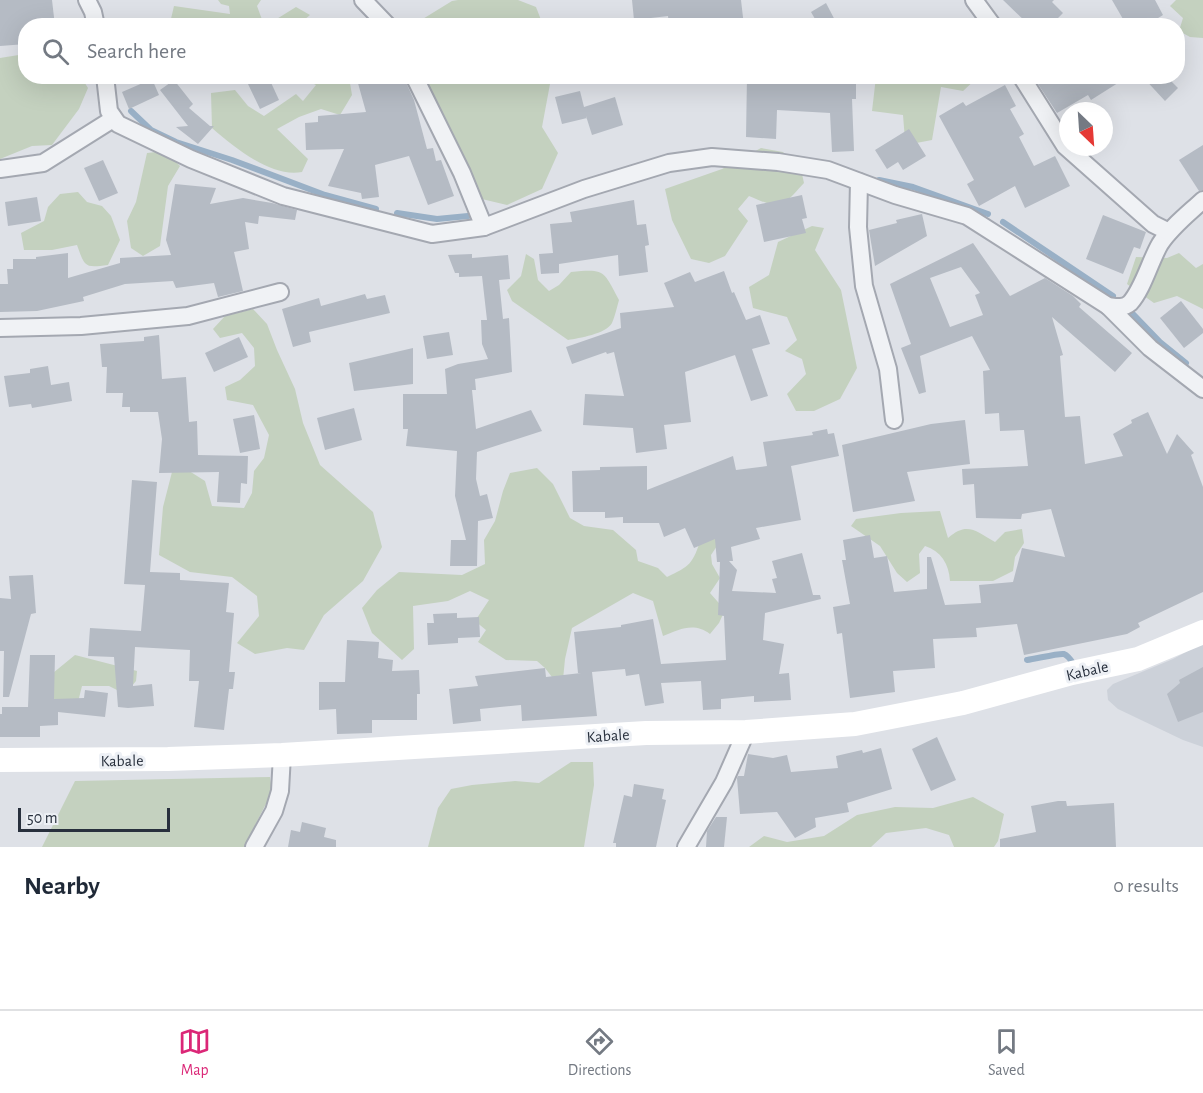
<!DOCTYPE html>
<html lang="en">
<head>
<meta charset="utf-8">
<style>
  body { margin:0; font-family:"Alegreya Sans",sans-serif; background:#f6f6f7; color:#1f2937 }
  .compass { position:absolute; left:1059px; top:102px; width:54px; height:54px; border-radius:50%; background:#fff; box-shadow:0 6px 24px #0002; rotate:155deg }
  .scale { position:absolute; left:18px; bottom:15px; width:152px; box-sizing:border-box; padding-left:6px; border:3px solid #28303d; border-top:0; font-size:16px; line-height:21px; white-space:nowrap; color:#28303d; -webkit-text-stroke:4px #edf0f5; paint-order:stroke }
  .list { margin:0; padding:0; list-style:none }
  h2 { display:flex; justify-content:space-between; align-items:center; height:78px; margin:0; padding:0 24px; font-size:26px }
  h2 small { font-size:20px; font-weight:400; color:#747a83 }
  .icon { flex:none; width:33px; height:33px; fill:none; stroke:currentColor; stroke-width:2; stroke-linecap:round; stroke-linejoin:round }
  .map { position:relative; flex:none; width:1203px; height:847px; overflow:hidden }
  .search { position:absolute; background:#fff; box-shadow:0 6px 24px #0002; left:18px; right:18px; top:18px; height:66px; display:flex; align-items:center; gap:15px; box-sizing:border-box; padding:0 21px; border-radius:24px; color:#747a83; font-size:22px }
  .sheet { height:162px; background:#fff }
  nav { display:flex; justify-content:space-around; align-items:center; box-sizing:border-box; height:84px; border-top:2px solid #e0e1e3; background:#fff; font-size:16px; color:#747a83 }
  nav a { display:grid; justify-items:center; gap:3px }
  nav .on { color:#db2777 }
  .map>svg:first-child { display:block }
  .built { fill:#ccd1d9 }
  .green { fill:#c4d1bf }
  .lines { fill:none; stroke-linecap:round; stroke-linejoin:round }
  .stream { stroke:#99b0c6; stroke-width:6 }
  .building { fill:#b5bbc4; fill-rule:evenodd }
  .street-casing { stroke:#a4a8b1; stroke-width:20 }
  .street { stroke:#f0f2f5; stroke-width:16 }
  .secondary { stroke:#fff; stroke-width:24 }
  .labels { text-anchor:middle; stroke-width:6; stroke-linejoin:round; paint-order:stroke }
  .street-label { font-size:16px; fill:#28303d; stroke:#edf0f5 }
</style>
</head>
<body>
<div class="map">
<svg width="1203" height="847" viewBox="0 0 1203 847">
  <rect width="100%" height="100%" fill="#dee1e7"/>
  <!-- built -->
  <polygon class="built" points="1203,643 1203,747 1183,740 1118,709 1108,700 1107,690 1113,684 1173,659"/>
  <!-- green -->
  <g class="green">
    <polygon points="218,0 261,0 257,6 264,25 175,26 170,23 174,6 230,14 229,6 221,4"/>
    <polygon points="458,0 518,0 536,7 543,25 413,25 452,1"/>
    <polygon points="1176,0 1203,0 1203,38 1190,37 1179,31 1183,18 1170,6"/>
    <polygon points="296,7 310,15 298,25 267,25"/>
    <polygon points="25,54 26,76 81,77 88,88 79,109 52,145 32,146 0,159 0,58"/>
    <path d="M299 77H349L352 95 340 115 321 109 299 117 277 129 308 159 302 172C271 178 234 147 212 128L211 93 235 90 248 106 264 116 296 94 303 101 316 85Z"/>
    <polygon points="417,77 572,77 550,84 542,127 558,153 542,189 507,205 465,195 434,136"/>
    <polygon points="876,77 978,76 978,77 963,91 941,87 932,140 911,144 905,140 903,115 872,111"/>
    <path d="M761 148 783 152 802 174 804 183C780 209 782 210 749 196L738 209 748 221 725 256 709 263 691 259 672 220 665 189 722 169Z"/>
    <polygon points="165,151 180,166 168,186 160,246 143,256 131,248 127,221 136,202 147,153"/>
    <path d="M78 192 87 202 102 206 111 216 120 240 108 265C84 268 85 267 77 245L52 250H24L21 233 44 221 48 207 60 194Z"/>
    <polygon points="812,226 824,228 815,250 841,290 857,368 840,399 814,411 796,411 787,394 806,374 802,359 785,351 797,340 787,317 753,308 749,287 769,275 778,242"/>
    <polygon points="1179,253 1196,268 1203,264 1203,309 1177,296 1154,303 1127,284 1136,257 1167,258"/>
    <path d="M526 254 534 259 538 280 549 291 559 285 571 272C605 269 603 270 619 300 617 307 615 316 612 323 606 334 579 338 568 340L512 301 507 290 521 276Z"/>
    <polygon points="253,309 267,324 277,350 295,389 303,423 320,465 373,512 382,547 363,581 324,615 304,650 287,648 255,654 237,643 259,616 257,596 232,577 190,572 159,555 163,507 172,472 186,469 205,481 212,506 244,508 252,493 254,471 264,458 269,435 253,405 227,400 225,387 240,380 255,366 254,348 242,333 220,338 213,329 225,316"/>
    <path d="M537 468 553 484 570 518 584 526 613 530 636 550 638 561 658 568 667 577C690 566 693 564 701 538H716L717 546 711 555 712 564 720 578 710 593 725 610 719 623 710 634C694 622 680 629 663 636L653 601 633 593 572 628 565 659 562 690 545 668 537 661 506 660 478 642 486 630 475 621 489 600 470 591 448 601 413 606 414 649 402 660 372 633 362 608 377 590 399 572 462 575 485 564 484 540 495 521 503 491 510 473Z"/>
    <path d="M940 511 948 538C967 521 976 531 995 542L1005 532 1022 529 1024 543 1015 557 1013 571 993 581H950C949 564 941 551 925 546L919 554 920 573 907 582 897 573 880 546 851 526 856 519 901 513Z"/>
    <polygon points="75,655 137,671 136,681 125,694 109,686 82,686 78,702 52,703 53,673"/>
    <polygon points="571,762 593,762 594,785 584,847 428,847 438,808 451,789 472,785 515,781 539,783"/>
    <polygon points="270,777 272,792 244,847 42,847 75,781"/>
    <polygon points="973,797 1004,814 998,841 994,847 954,847 949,835 926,828 886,833 871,847 749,847 764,836 787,842 824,836 857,815 895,807 933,808"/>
  </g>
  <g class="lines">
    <!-- stream -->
    <g class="stream">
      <polyline points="131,111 151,130 176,142 232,160 325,195 376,209"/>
      <polyline points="879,180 913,187 988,214"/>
      <polyline points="397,213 437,219 468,216"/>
      <polyline points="1003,222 1113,296"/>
      <polyline points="1133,314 1160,342 1186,363"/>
      <path d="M1027 660C1036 659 1058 653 1064 654 1069 656 1072 662 1075 666"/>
    </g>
  </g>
  <!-- building -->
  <g class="building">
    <polygon points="0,0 52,0 55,26 26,26 26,44 0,46"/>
    <polygon points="632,0 741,0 744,26 669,26 668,16 634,20"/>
    <polygon points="1003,0 1054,0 1052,2 1063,13 1050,26 1043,26 1036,18 1029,25"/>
    <polygon points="1112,0 1155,0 1163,15 1145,26 1127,26"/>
    <polygon points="826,3 838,26 819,26 811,12"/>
    <polygon points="264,76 268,76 279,100 260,109 248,84"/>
    <polygon points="356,76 403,76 414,100 427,149 433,148 436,161 441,160 454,196 428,205 409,156 375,165 379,197 362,199 361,193 328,186 344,149 306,150 305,123 318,122 318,116 366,112"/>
    <polygon points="747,76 856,76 856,99 852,99 854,151 832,152 830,113 777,110 776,139 746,137"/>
    <polygon points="1052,76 1129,76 1091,100 1088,95 1057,113 1038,84"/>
    <polygon points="1142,76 1166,76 1178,88 1165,101"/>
    <polygon points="152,79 159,95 129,109 122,92"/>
    <polygon points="174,80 193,104 189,108 210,126 214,126 198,144 176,127 188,126 160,90"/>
    <polygon points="1005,85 1016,106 1010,109 1024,134 1019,137 1034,166 1055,156 1070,186 1025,208 1015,186 979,206 967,184 974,180 939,116 963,102 966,106"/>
    <polygon points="580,91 584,107 615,97 623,125 592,135 586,116 587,118 562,124 555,97"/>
    <polygon points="909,129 926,156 903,170 898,162 887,169 875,150"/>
    <polygon points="1203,145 1203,190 1199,191 1179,160"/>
    <polygon points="103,160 118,193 99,201 84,168"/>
    <polygon points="175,184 216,188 210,204 243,198 272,203 297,210 295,220 259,216 258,224 245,222 249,249 234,252 243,291 218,297 214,283 176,288 173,281 125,284 83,297 84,301 37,311 0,312 0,284 8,284 7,269 13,269 13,259 36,259 36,257 68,253 68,278 120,263 120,258 171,255 166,240"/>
    <polygon points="802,195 807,218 802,219 806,233 764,242 756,205"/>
    <polygon points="37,197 41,221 8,226 5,202"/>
    <polygon points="634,200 637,225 646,224 649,245 645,246 648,272 619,276 618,255 559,264 559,273 541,274 539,254 553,253 550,224 572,222 570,212"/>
    <polygon points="922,214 927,236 875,266 869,230 897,223 896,220"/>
    <polygon points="1103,215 1146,232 1140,249 1134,247 1123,274 1086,259"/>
    <path d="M973 243 1010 296 1045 278 1073 296 1081 304 1079 307 1132 353 1115 372 1052 317 1063 355 1060 356 1065 417 1080 416 1085 464 1123 456 1113 434 1132 423 1131 420 1148 412 1167 454 1177 434 1194 453 1191 455 1203 487V592L1138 623 1140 627 1127 634 1024 655 1017 624 976 628 977 637 933 639 935 668 893 671 895 692 850 698 842 633 837 634 833 607 850 604 842 560H846L843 540 870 535 874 558 887 556 894 592 927 589V557H931L945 605 981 603 979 585 1013 582 1022 548 1065 557 1051 509 1022 514 1021 519 976 518 974 484 963 485 962 469 1028 466 1024 430 1000 431 999 413 985 414 983 371 990 370 972 336 920 356 926 392 919 394 901 348 911 344 890 284ZM961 267 980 293 975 295 983 315 950 327 930 278Z"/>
    <polygon points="472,254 472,258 508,255 510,279 499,280 503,319 509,318 512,372 475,379 476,390 472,390 476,429 531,410 542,431 477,452 476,479 480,496 487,494 493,518 478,521 477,566 450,566 451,540 466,540 455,496 457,451 406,446 408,429 403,429 403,394 447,394 445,369 458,364 488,359 482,344 481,320 487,320 482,276 459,277 459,273 455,273 448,255"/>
    <polygon points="724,271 732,293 734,292 746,320 760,315 770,344 752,349 768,396 751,401 735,355 685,372 691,422 664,425 667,449 636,453 633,428 583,425 585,394 624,396 614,352 607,354 606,352 572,364 566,347 621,328 620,313 674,307 664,283 690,272 695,282"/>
    <polygon points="365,294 367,299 385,295 390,313 309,332 311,342 293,347 282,309 319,298 321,306"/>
    <polygon points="1181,301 1203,329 1203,333 1184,348 1160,318"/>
    <polygon points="449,332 453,355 427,359 423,336"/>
    <polygon points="159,335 162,379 186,377 189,422 197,421 198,455 248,456 247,484 241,483 240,503 217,502 219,472 159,473 162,439 158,412 130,412 130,407 122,407 123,393 106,393 107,367 102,367 100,344 144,341 144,337"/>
    <polygon points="239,337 248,357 214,372 205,353"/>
    <polygon points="413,348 413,384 354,391 349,363"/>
    <polygon points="48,366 51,385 69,382 72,401 32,408 31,404 9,407 4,376 30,373 30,369"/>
    <polygon points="354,408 362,440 325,450 317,418"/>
    <polygon points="254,415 260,449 240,453 233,419"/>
    <polygon points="965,420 970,464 907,472 915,501 853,512 842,445 931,424"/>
    <polygon points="827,429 828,434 834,433 839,456 791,466 801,520 756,528 760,539 731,547 733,561 729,561 737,570 732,591 776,593 772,579 777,578 772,561 802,553 813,595 820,595 821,599 765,613 763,640 784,644 779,674 789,673 791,700 754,702 754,696 721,699 721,709 703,710 701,681 661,683 664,703 645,706 639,674 626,676 625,669 592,672 597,716 522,721 521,705 480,709 481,721 453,724 449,689 478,686 475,676 545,668 546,677 581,673 578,673 574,632 621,627 621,625 653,619 661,664 726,660 724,616 718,615 720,562 717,562 715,539 694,548 685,528 664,537 659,523 623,523 623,517 605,518 605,512 573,512 572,471 600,470 600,467 647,466 647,490 733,456 736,470 767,466 763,442 813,435 812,432"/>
    <polygon points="132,480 157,482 150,572 180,573 180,580 229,583 226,612 234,613 229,672 235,672 233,689 229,689 224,730 194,727 199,681 189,681 190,650 135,647 133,686 152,684 154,706 128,708 118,707 114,657 88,656 90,628 141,631 145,585 124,584"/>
    <polygon points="33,575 36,613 31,614 9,697 3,697 4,651 0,651 0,598 11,599 9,576"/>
    <polygon points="457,613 457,618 479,617 480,637 458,638 458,643 428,645 427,623 434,623 433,614"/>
    <polygon points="347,640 379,642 378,658 393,660 392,671 419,670 420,694 417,694 417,720 372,720 372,733 337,734 336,709 319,710 319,682 345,682"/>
    <polygon points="30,655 55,655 54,699 84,698 85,690 108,693 105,717 58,712 58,725 40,726 40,737 0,737 0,714 2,714 2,707 28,707"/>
    <polygon points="1203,667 1203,712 1178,722 1167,694 1180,683 1179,680"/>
    <polygon points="937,737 956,780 931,791 912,749"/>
    <polygon points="881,748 892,789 847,803 849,812 815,818 816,827 795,838 777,812 740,814 737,778 738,776 744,776 748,754 773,758 787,755 791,772 838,768 836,756 862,750 863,753"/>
    <polygon points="634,784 664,789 662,799 666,800 656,847 616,847 616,843 613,843 624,795 632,797"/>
    <polygon points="1058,801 1066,801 1067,806 1114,803 1116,847 1000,847 1000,839 1036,832 1031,806"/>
    <polygon points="716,817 727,817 724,847 706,847 707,831"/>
    <polygon points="302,822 326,828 324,837 336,840 336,847 288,847 291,830 300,832"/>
  </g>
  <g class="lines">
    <defs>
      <g id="street">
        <polyline points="87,0 93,12 96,26"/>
        <polyline points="363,0 388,26"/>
        <polyline points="974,0 993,26"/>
        <path d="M105 76 109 111 118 124 191 159 283 196 432 234 484 227 584 189 669 163 712 157 778 162 828 170 895 195 967 216 1108 306C1116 307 1123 309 1130 303 1143 289 1150 261 1160 244 1171 227 1188 214 1203 200"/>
        <polyline points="414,76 462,173 484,227"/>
        <polyline points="1021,76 1065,146 1153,224 1169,232"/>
        <polyline points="0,169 43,163 113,119"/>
        <polyline points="859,182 858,227 864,286 888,369 894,420"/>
        <polyline points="1108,306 1150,348 1203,389"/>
        <polyline points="0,328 81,326 188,316 280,292"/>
        <polyline points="254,847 274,811 280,791 282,755"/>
        <polyline points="686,847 724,782 746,732"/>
      </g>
    </defs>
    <!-- street casing -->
    <use href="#street" class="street-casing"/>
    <!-- street -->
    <use href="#street" class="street"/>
    <!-- secondary -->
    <polyline class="secondary" points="0,760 168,759 282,755 646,733 746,732 855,724 963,703 1072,673 1138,659 1203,632"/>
  </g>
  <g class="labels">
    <!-- street labels -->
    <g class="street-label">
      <text transform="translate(1087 670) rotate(-13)" y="6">Kabale</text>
      <text transform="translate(608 735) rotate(-4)" y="6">Kabale</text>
      <text transform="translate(122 760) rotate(-1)" y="6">Kabale</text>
    </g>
  </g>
</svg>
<svg class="compass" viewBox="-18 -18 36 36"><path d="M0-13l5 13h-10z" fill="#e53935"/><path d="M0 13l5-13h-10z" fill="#747a83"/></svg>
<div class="scale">50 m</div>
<div class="search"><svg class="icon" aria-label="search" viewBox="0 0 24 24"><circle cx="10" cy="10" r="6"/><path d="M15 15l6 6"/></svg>Search here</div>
</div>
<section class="sheet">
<h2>Nearby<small>0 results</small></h2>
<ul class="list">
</ul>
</section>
<nav>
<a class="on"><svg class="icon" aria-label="map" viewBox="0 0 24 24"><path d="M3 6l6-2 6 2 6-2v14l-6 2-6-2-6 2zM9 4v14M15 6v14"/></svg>Map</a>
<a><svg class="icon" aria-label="directions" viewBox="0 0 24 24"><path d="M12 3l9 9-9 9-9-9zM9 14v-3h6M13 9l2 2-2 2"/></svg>Directions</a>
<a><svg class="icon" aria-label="saved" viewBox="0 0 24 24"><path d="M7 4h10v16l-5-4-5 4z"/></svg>Saved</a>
</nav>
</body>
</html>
